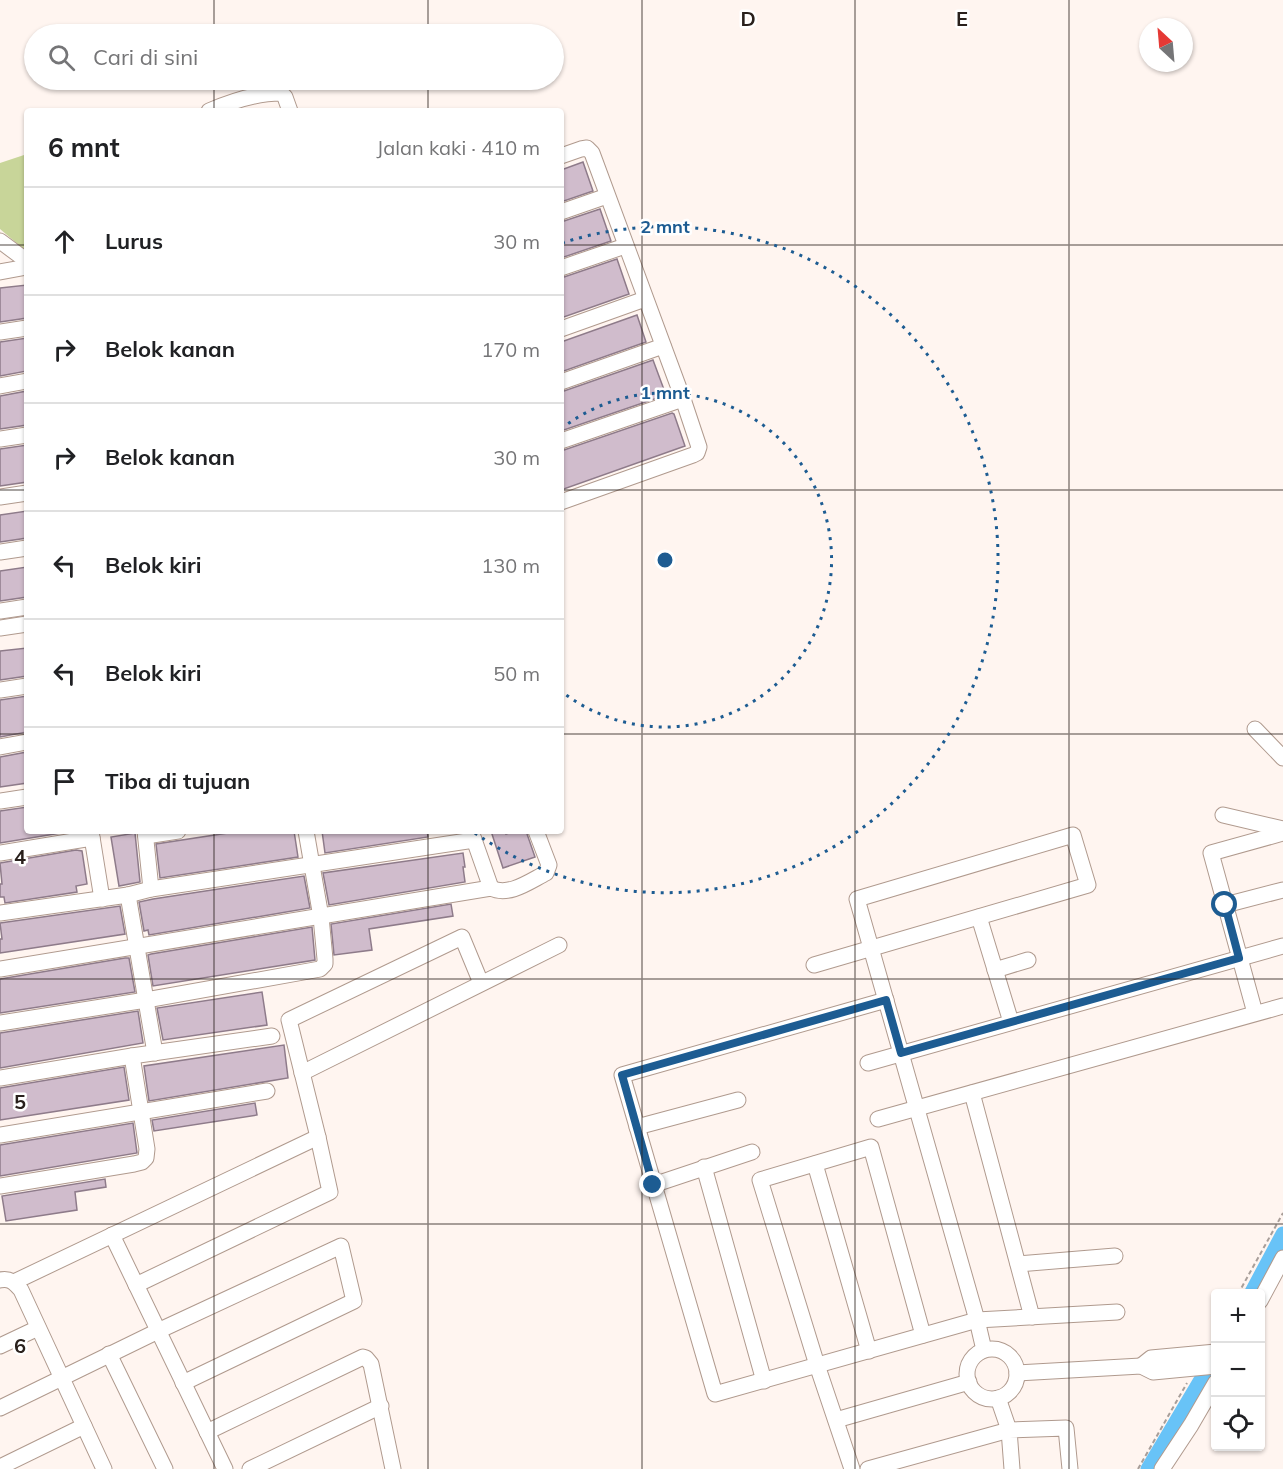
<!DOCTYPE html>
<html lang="id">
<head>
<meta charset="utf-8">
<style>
  body { margin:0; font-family:Mulish,sans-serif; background:#f2f2f2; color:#202124 }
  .controls { position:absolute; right:18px; bottom:18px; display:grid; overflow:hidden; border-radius:6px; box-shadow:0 2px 4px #0004 }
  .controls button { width:54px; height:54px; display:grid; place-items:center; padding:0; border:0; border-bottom:2px solid #e0e0e0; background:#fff; color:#202124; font:30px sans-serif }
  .compass { position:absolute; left:1139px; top:18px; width:54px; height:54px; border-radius:50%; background:#fff; box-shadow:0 2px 4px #0004; rotate:334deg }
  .stop { position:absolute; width:18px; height:18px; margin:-14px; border:4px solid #1d5c92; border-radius:50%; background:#fff }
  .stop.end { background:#1d5c92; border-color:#fff; box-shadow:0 2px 6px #0008 }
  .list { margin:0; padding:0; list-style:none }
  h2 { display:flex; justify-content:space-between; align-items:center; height:78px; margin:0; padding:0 24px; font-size:26px }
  h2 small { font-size:20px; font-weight:400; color:#757577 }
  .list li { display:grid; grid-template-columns:39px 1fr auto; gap:18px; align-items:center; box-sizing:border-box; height:108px; padding:0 24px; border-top:2px solid #e0e0e0 }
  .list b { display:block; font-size:22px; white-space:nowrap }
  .list em { font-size:20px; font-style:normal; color:#757577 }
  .icon { flex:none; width:33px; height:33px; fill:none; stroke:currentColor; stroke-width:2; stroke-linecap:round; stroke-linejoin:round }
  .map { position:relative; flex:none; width:1283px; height:1469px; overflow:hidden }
  .search { position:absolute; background:#fff; box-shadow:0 2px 4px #0004; left:24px; top:24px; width:540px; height:66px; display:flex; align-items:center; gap:15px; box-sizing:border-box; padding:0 21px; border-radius:33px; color:#757577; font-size:22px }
  .panel { position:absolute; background:#fff; box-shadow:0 2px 4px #0004; left:24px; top:108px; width:540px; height:726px; border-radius:6px }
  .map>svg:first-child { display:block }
  .green { fill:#c8d599 }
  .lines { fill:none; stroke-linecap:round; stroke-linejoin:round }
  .canal { stroke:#68c3f7; stroke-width:15 }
  .building { fill:#d0bccc; stroke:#8e7b8a; stroke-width:1.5 }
  .minor-casing { stroke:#b09a8e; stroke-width:17 }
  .path { stroke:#a89e99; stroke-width:2; stroke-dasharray:4.5 3; stroke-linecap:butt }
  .minor { stroke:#fff; stroke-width:15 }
  .route { stroke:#1d5c92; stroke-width:8 }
  .grid { fill:none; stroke:#29201c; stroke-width:1.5; stroke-opacity:0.55 }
  .ring { fill:none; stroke:#1d5c92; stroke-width:3; stroke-dasharray:3 6 }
  .grid-label { font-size:20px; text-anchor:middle; font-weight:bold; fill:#29201c; stroke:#fff; stroke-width:5; stroke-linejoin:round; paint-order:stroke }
  .centre { fill:#1d5c92; stroke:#fff; stroke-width:3 }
  .ring-label { font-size:18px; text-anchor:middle; font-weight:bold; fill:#1d5c92; stroke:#fff; stroke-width:5; stroke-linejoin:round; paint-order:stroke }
</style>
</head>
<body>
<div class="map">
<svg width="1283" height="1469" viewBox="0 0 1283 1469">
  <rect width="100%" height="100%" fill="#fff5f0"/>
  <!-- green -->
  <polygon class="green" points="27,154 27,252 0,229 0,163"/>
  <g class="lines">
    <!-- canal -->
    <g class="canal">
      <polyline points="1251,1294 1283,1234"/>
      <polyline points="1148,1469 1214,1358"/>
    </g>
  </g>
  <!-- building -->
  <g class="building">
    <polygon points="583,162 593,191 561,202 561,170"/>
    <polygon points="600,209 611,241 561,258 561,222"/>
    <polygon points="617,259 629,294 561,318 561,278"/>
    <polygon points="27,285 27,318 0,322 0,288"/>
    <polygon points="637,315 646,342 561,372 561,342"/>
    <polygon points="27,338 27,371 0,376 0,342"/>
    <polygon points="653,360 666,395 561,431 561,392"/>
    <polygon points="27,391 27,425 0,429 0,396"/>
    <polygon points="672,413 674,414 685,446 561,490 561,451"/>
    <polygon points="27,445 27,482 0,486 0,449"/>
    <polygon points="27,511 27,538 0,542 0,515"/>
    <polygon points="27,567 27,580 25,580 27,597 0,601 0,571"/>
    <polygon points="27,648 27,676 0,680 0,651"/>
    <polygon points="27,696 27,732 0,737 0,700"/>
    <polygon points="27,752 27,783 0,787 0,757"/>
    <polygon points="27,807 27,831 73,831 0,843 0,811"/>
    <polygon points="241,831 294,831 298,857 160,878 156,844"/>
    <polygon points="322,831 427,831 428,837 325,853"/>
    <polygon points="491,831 505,831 506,834 516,831 526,831 535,857 503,868"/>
    <polygon points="135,833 140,882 119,886 111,837"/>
    <polygon points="76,850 82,851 87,884 76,886 77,892 5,903 4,897 0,897 0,884 2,884 0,863"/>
    <polygon points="463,853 465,867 463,867 465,882 329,905 323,873"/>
    <polygon points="304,876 310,908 149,935 148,930 144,931 139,902 153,899"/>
    <polygon points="451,904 453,916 369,929 372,950 334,955 331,924"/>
    <polygon points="120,906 125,934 0,953 0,939 2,939 0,923"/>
    <polygon points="312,927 315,960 153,986 148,955 151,954"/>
    <polygon points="125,958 129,958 135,992 0,1013 0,979"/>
    <polygon points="262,992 267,1025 163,1040 157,1008"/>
    <polygon points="138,1011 143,1043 0,1068 0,1033"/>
    <polygon points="284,1045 288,1078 149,1101 144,1066"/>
    <polygon points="124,1067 129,1100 0,1120 0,1088"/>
    <polygon points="255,1103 257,1115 154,1131 152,1120"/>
    <polygon points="133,1123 137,1153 0,1176 0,1145"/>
    <polygon points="105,1179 106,1187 75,1192 77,1210 6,1221 2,1196"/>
  </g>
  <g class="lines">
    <defs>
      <g id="minor">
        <path d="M209 111C230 102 258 93 281 93L285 97 290 111"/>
        <polyline points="561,156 581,149 587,148 592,153 683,399 699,447 697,453 693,455 561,502"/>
        <polyline points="561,212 607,196"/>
        <polyline points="0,241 27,261"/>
        <polyline points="561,268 625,246"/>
        <polyline points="0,272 27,267"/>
        <polyline points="561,329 645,299"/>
        <polyline points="0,332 27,328"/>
        <polyline points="561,382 663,346"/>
        <polyline points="0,386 27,381"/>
        <polyline points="0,439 27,435"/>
        <polyline points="561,441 683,399"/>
        <polyline points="0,497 27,493"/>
        <polyline points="0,552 27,548"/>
        <polyline points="0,611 27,607"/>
        <polyline points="0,628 27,624"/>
        <polyline points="0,690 27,686"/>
        <polyline points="1255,729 1283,758"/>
        <polyline points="0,747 27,742"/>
        <polyline points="0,801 27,797"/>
        <polyline points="1223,815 1283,829"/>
        <polyline points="91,831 102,899"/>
        <polyline points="145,831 151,889"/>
        <polyline points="471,831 491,888"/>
        <polyline points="146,836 178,831"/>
        <polyline points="0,853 92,838"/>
        <polyline points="128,895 155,1053"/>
        <polyline points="1225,905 1283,890"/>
        <polyline points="0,913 128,895 151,889 474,840"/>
        <polyline points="979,917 1011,1022"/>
        <polyline points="814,965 1088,885 1073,835 857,899 871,948 977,1320 984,1350"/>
        <path d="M0 969 491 888C509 897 530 881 546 873L549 865 536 831"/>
        <polyline points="995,970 1028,960"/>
        <polyline points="886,1000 622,1075 715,1394 977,1320 1117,1312"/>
        <polyline points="1255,1013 1211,853 1283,833"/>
        <polyline points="0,1023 146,1000 320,969 325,964 325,959 321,917 306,831"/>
        <polyline points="868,1063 1283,946"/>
        <polyline points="302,1073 559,945"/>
        <polyline points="0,1078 132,1056 272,1036"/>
        <polyline points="972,1093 1032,1317"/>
        <polyline points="878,1119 1283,1006"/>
        <polyline points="637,1127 738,1100"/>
        <polyline points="0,1135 267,1091"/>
        <polyline points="815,1164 869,1351"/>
        <polyline points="704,1167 764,1381"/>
        <polyline points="653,1185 752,1152"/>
        <polyline points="0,1186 134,1164 142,1162 146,1158 147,1149 132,1056"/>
        <polyline points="112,1235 225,1469"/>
        <polyline points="1018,1264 1115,1256"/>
        <path d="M0 1280C10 1278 14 1282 21 1290L104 1469"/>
        <polyline points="14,1282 318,1137"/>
        <polyline points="136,1285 330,1192 318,1137 289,1020 462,937 481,983"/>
        <polyline points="1260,1301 1283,1258"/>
        <polyline points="0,1346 38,1328"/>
        <circle cx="992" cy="1374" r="25"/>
        <polyline points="109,1354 165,1469"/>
        <polyline points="1141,1366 1151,1358 1216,1352"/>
        <polyline points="1017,1373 1141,1366 1153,1372 1216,1366"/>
        <polyline points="0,1408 158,1331 341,1246 354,1301 183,1383"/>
        <polyline points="836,1420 969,1382"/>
        <polyline points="207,1432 363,1357 366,1358 371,1364 393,1469"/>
        <polyline points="0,1467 84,1426"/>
        <polyline points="250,1469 381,1406"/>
        <polyline points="852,1469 817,1365 760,1180 871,1147 923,1335"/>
        <polyline points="868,1469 1009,1430 998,1398"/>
        <polyline points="1012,1469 1009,1430 1066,1428 1070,1469"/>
        <polyline points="1162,1469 1191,1425 1216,1382"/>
      </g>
    </defs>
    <!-- minor casing -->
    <use href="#minor" class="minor-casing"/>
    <!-- path -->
    <g class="path">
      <polyline points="1238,1294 1283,1213"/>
      <polyline points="1138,1469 1187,1383"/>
    </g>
    <!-- minor -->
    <use href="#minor" class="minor"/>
  </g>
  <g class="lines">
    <!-- route -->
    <polyline class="route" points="653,1185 622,1075 886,1000 901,1053 1239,958 1225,905"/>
  </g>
  <!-- grid -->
  <path class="grid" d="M214 0V34M428 0V34M642 0V1469M855 0V1469M1069 0V1469M214 80V111M428 80V111M0 245H27M561 245H1283M0 490H27M561 490H1283M0 734H27M561 734H1283M214 831V1469M428 831V1469M0 979H1283M0 1224H1283"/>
  <!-- distance rings -->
  <g class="ring">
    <path d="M561 429A167 167 0 1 1 561 691"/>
    <path d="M562 243A333 333 0 1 1 472 831"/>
  </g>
  <g class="grid-label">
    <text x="748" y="26">D</text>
    <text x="962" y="26">E</text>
    <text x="20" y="864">4</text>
    <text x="20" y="1109">5</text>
    <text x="20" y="1353">6</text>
  </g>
  <circle cx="665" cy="560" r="9" class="centre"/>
  <g class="ring-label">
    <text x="665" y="233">2 mnt</text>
    <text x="665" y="399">1 mnt</text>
  </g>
</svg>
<div class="controls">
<button>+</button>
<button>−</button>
<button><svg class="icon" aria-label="locate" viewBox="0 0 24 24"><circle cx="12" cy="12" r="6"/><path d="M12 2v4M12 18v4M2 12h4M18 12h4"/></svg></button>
</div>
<svg class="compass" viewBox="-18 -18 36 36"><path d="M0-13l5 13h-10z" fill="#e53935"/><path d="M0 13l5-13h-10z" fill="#757577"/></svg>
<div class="stop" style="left:1225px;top:905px"></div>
<div class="stop end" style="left:653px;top:1185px"></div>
<div class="search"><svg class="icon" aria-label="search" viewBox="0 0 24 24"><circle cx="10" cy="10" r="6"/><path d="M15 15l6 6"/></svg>Cari di sini</div>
<section class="panel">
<h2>6 mnt<small>Jalan kaki · 410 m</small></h2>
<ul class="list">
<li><svg class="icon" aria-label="ahead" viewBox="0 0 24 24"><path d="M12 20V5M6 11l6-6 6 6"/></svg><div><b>Lurus</b></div><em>30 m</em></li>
<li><svg class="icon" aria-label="right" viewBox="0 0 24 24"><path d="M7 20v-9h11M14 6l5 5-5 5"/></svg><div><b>Belok kanan</b></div><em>170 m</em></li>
<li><svg class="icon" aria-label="right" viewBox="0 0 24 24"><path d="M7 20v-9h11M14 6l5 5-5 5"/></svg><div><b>Belok kanan</b></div><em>30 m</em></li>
<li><svg class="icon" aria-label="left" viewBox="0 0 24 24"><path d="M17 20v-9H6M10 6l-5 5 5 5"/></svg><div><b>Belok kiri</b></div><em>130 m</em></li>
<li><svg class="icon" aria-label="left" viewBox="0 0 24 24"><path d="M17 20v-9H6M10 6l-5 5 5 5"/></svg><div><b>Belok kiri</b></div><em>50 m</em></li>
<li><svg class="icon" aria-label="arrive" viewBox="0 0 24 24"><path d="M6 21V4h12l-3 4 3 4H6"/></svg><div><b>Tiba di tujuan</b></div></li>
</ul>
</section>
</div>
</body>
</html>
